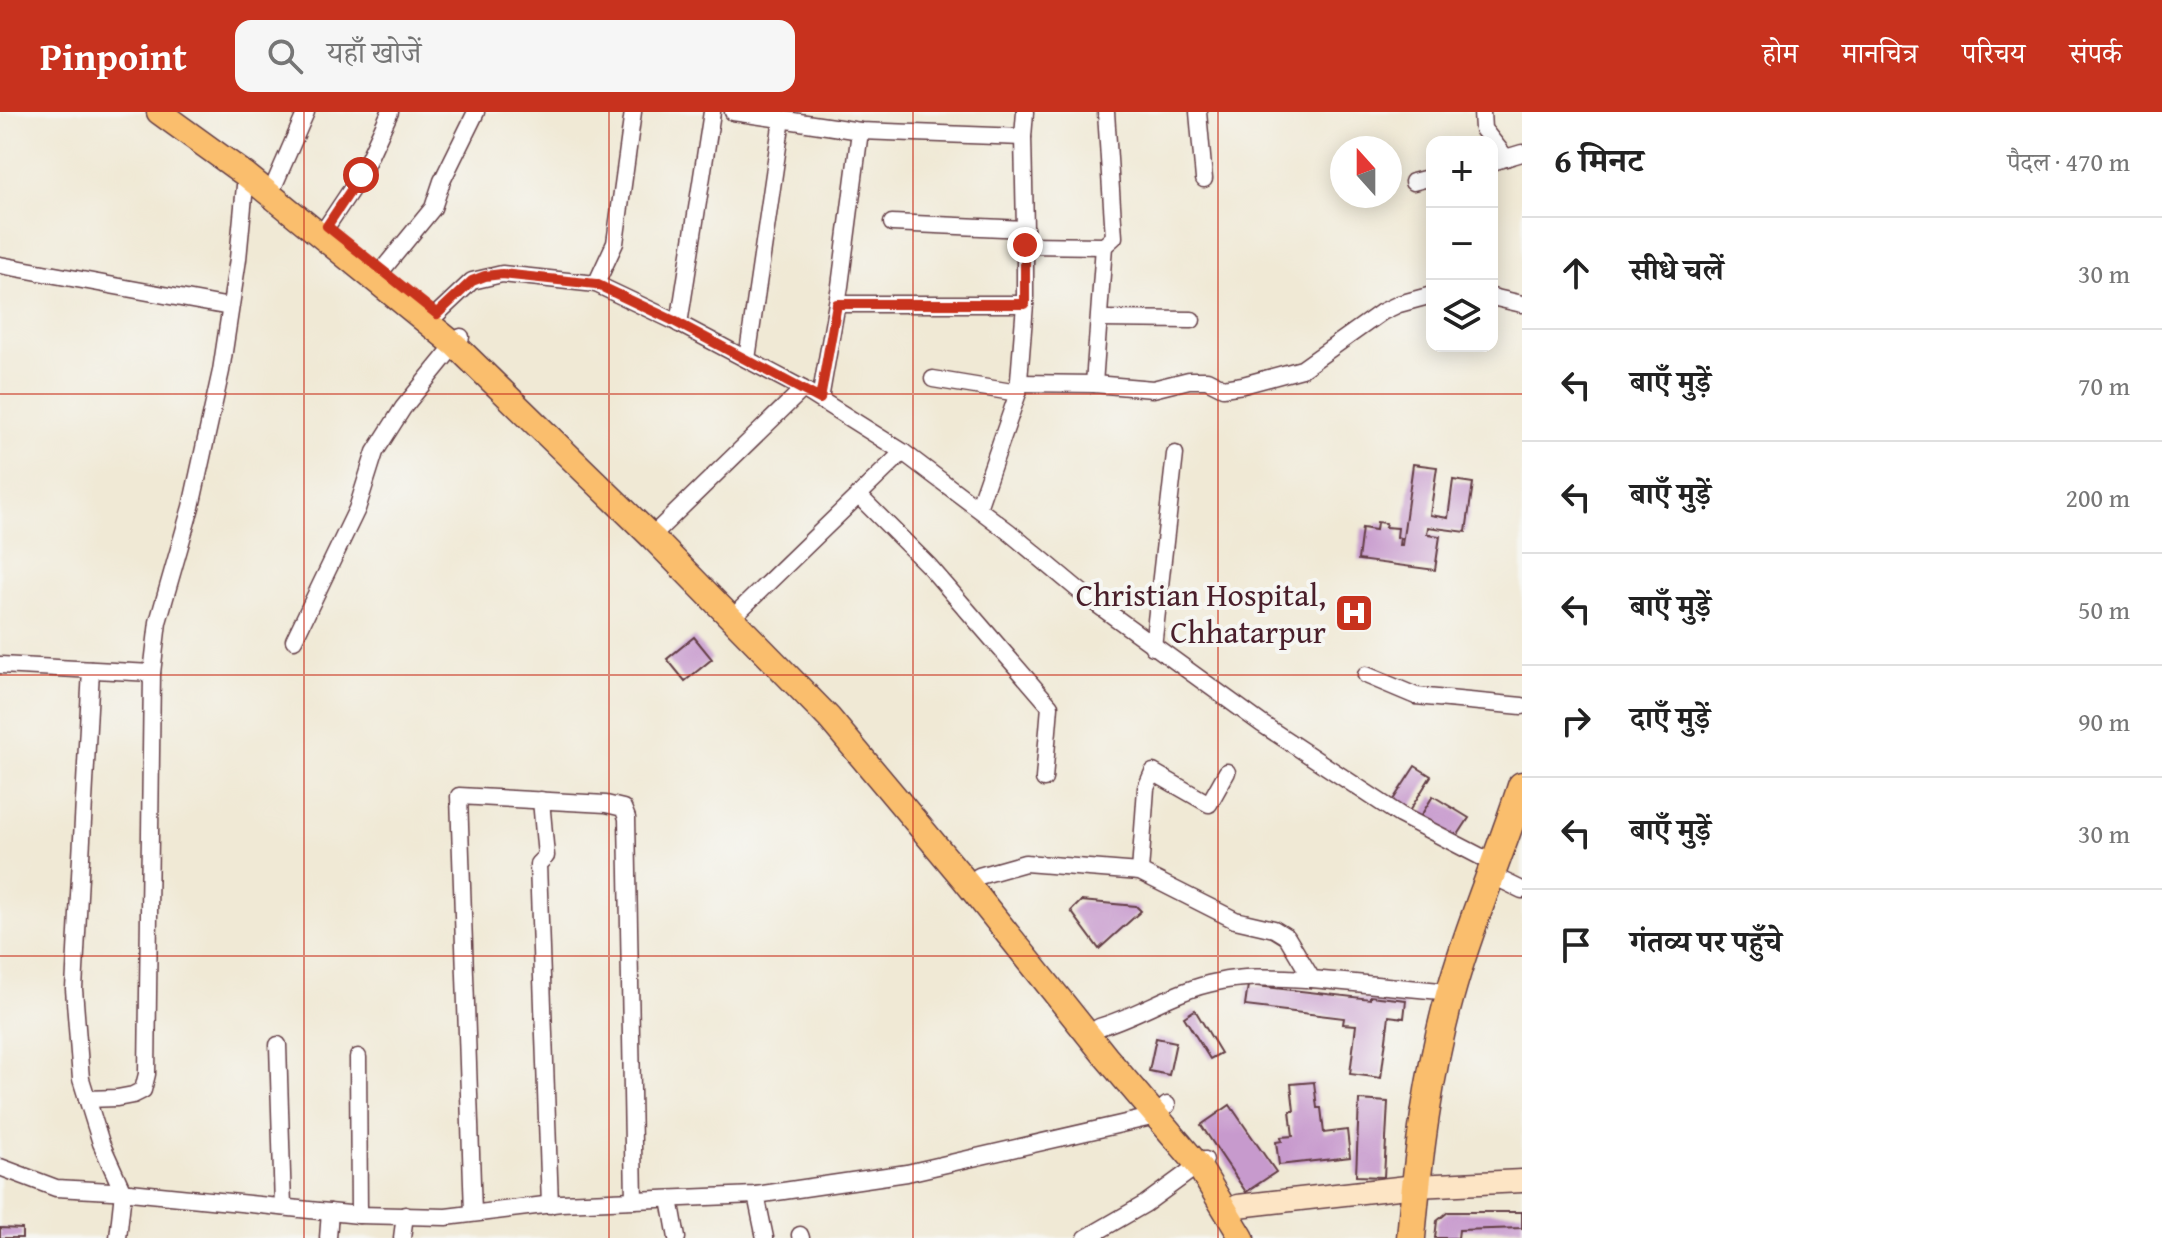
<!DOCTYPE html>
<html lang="hi">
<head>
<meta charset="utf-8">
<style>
  body { margin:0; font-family:"Gentium Book Plus","Noto Serif Devanagari",serif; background:#f6f6f6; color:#222 }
  .controls { position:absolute; right:24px; top:24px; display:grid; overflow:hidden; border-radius:16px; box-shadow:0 4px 20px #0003 }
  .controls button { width:72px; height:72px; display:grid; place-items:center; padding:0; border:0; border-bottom:2px solid #e0e0e0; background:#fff; color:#222; font:40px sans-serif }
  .compass { position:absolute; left:1330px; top:24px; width:72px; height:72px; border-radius:50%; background:#fff; box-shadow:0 4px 20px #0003; rotate:339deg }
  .stop { position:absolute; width:24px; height:24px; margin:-18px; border:6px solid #c8321e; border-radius:50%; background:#fff }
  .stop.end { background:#c8321e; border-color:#fff; box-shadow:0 2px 8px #0008 }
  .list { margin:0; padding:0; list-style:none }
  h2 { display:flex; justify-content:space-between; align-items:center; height:104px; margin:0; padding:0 32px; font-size:34px }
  h2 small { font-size:26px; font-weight:400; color:#767676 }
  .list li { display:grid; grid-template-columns:52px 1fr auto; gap:24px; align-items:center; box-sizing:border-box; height:112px; padding:0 32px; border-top:2px solid #e0e0e0 }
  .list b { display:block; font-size:30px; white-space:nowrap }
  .list em { font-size:26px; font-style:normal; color:#767676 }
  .icon { flex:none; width:44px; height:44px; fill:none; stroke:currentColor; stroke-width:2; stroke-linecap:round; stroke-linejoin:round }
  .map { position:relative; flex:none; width:1522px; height:1126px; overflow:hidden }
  header { display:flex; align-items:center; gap:48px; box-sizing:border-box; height:112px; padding:0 40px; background:#c8321e; color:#fff }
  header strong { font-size:38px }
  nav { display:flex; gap:44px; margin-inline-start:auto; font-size:28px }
  .search { width:560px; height:72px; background:#f6f6f6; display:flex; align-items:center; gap:20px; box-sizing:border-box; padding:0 28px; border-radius:16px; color:#767676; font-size:30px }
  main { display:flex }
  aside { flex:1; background:#fff }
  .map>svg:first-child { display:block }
  .building { fill:#c79acd }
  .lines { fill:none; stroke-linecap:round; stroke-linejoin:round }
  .street-casing { stroke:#633d44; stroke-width:19 }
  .secondary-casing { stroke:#633d44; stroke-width:25 }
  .primary-casing { stroke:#633d44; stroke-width:27 }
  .highway-casing { stroke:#633d44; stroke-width:31 }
  .street { stroke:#fff; stroke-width:16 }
  .secondary { stroke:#fde5c5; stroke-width:22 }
  .primary { stroke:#fabe6d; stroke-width:24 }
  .highway { stroke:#fabe6d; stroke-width:28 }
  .route { stroke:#c8321e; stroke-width:10 }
  .grid { fill:none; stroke:#c8321e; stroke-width:2; stroke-opacity:0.55 }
  .labels { text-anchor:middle; stroke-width:8; stroke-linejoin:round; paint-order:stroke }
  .poi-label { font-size:32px; fill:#4a1f2b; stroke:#f6f6f2; text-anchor:end }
</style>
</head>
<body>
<header>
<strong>Pinpoint</strong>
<div class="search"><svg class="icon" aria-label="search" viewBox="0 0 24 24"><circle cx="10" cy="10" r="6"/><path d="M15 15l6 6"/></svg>यहाँ खोजें</div>
<nav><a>होम</a><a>मानचित्र</a><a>परिचय</a><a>संपर्क</a></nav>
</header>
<main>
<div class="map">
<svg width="1522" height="1126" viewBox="0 0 1522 1126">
  <rect width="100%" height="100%" fill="#f6f6f2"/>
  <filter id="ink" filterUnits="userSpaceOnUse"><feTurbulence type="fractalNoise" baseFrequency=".0125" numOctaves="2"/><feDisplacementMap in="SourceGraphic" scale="16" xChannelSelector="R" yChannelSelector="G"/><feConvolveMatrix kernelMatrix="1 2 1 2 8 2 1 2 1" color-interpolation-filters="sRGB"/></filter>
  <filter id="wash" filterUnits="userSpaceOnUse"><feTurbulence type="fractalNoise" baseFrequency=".006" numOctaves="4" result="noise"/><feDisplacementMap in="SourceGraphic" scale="32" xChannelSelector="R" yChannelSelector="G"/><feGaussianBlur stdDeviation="1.8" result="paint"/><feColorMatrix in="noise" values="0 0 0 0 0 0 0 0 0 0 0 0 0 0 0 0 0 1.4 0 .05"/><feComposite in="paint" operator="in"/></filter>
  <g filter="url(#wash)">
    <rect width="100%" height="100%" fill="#f0e9d5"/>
    <g id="blocks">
      <!-- building -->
      <g class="building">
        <polygon points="1413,352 1437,355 1430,403 1448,406 1453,368 1473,371 1466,420 1428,415 1427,422 1440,424 1435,458 1358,448 1362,416 1376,418 1377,410 1386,411 1385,415 1398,416 1397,425 1400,426 1399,433 1402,433"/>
        <polygon points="694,525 712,547 685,569 667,547"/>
        <polygon points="1415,654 1431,664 1408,701 1391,691"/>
        <polygon points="1433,684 1469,706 1454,729 1419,707"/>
        <polygon points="1081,789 1136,794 1141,799 1099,837 1071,799"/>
        <polygon points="1248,873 1370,887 1370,884 1406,888 1404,906 1389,904 1381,966 1350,962 1356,913 1343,912 1344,906 1245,894"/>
        <polygon points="1195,898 1221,941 1210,947 1184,905"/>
        <polygon points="1156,926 1176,930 1169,963 1149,959"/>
        <polygon points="1314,970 1317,996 1321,996 1324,1021 1347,1018 1350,1045 1279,1053 1276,1030 1282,1029 1281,1025 1293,1024 1290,999 1294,999 1291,972"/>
        <polygon points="1359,988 1388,990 1384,1065 1356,1064"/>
        <polygon points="1230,993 1276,1060 1246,1080 1201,1013"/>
        <polygon points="1448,1100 1522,1100 1522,1116 1459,1118 1458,1126 1435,1126 1437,1109"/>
        <polygon points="0,1116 22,1117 22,1126 0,1126"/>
      </g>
    </g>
  </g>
  <g filter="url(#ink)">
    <use href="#blocks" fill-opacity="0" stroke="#633d44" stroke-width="2"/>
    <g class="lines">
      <defs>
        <g id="street">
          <polyline points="733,0 860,19 1023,25 1025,0"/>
          <polyline points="1198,0 1204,67"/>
          <polyline points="1482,0 1483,17 1506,46"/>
          <polyline points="1492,50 1522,41"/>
          <polyline points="1413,70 1432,65"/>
          <polyline points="275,71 306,0"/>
          <polyline points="892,111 1025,117 1023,25"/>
          <polyline points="327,114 361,63 390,0"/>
          <polyline points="1025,133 1104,134 1114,125 1106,0"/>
          <polyline points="0,153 230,195"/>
          <polyline points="383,157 433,96 442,69 476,0"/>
          <polyline points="596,172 615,131 633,0"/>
          <polyline points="1492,185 1522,192"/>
          <polyline points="837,192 1025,192 1025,117"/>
          <polyline points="437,202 472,169 502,162 596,172 672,208 803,277 903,340 1009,420 1087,485 1262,612 1400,703 1493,751"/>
          <polyline points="1099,207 1192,208"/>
          <polyline points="679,212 712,0"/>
          <polyline points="747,247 782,7"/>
          <polyline points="933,267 1018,281 1025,192"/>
          <polyline points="1018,271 1094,272 1104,134"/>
          <polyline points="1094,272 1153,277 1189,268 1207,268 1223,276 1243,273 1302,257 1382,200 1399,192 1432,183"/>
          <polyline points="820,287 840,174 860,19"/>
          <polyline points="858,383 929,454 1050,594 1044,667"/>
          <polyline points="978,396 1018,281"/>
          <polyline points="660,416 803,277"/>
          <polyline points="742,496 903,340"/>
          <polyline points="294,528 357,397 375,340 403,296 461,225"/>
          <polyline points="1153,535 1175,342"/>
          <polyline points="0,553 152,561 147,962 143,978 133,983 117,986 87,987"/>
          <polyline points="91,558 74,877 81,967 101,1031 123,1080 118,1126"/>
          <polyline points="152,561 158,510 191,395 221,259 238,147 246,63"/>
          <polyline points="1366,563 1416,584 1522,594"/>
          <polyline points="541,688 546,744 538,752 550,1093"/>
          <polyline points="1140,760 1146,676 1153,660 1209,692 1227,660"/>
          <polyline points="1489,762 1522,778"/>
          <polyline points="979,764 1025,751 1140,760 1235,808 1274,817 1287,825 1312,867 1451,880"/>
          <path d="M1099 915C1140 903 1175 878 1217 870 1248 863 1280 866 1312 867"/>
          <polyline points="278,933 283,1095"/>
          <polyline points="358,945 359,1103"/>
          <polyline points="0,1055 56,1076 130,1080 359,1103 446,1105 561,1091 756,1083 907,1061 1156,1004 1167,993"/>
          <polyline points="756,1083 765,1126"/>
          <polyline points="670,1087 677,1126"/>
          <polyline points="473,1101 459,684 606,692 623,696 627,706 634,1088"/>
          <polyline points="800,1123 801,1126"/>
          <polyline points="328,1126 330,1100"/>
          <polyline points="402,1126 405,1103"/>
          <polyline points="1086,1126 1145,1092 1205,1048"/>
        </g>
        <polyline id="secondary" points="1238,1094 1416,1074 1522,1069"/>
        <polyline id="primary" points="159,0 246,63 455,233 653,426 829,606 963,766 1106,945 1198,1053 1242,1126"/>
        <path id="highway" d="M1411 1126C1418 1044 1428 963 1450 883 1469 812 1500 744 1522 674"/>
      </defs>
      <!-- street casing -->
      <use href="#street" class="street-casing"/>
      <!-- secondary casing -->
      <use href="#secondary" class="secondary-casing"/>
      <!-- primary casing -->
      <use href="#primary" class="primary-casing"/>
      <!-- highway casing -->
      <use href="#highway" class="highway-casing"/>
      <!-- street -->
      <use href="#street" class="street"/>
      <!-- secondary -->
      <use href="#secondary" class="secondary"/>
      <!-- primary -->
      <use href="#primary" class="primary"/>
      <!-- highway -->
      <use href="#highway" class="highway"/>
    </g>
  </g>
  <g class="lines" filter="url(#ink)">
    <!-- route -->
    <polyline class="route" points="361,63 327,114 437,202 472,169 485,164 502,162 596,172 672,208 820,287 837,192 1025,192 1025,133"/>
  </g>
  <!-- grid -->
  <path class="grid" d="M304 0V1126M609 0V1126M913 0V1126M1218 0V1126M0 282H1522M0 563H1522M0 844H1522"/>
  <!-- icons -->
  <defs>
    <symbol id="hospital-square" viewBox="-11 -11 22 22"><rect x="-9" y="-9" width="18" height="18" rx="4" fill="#c8321e" stroke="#f6f6f2"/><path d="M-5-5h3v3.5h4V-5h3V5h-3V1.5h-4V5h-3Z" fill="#fff"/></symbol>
  </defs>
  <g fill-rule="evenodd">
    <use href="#hospital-square" x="1332" y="479" width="44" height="44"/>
  </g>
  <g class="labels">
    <!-- poi labels -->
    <g class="poi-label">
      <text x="1326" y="494">Christian Hospital,<tspan x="1326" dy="37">Chhatarpur</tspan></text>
    </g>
  </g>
</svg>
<div class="controls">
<button>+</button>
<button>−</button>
<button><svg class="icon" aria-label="layers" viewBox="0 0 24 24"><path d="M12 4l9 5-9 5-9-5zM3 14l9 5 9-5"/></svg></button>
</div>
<svg class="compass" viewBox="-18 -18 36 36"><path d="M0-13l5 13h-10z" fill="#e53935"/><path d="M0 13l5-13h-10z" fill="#767676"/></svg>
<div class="stop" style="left:361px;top:63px"></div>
<div class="stop end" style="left:1025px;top:133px"></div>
</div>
<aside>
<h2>6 मिनट<small>पैदल · 470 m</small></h2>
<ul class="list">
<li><svg class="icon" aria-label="ahead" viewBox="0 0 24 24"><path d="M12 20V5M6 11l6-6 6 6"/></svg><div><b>सीधे चलें</b></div><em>30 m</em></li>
<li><svg class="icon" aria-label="left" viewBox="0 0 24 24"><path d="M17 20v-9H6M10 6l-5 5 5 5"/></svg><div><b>बाएँ मुड़ें</b></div><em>70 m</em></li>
<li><svg class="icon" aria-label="left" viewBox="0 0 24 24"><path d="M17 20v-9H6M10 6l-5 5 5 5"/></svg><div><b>बाएँ मुड़ें</b></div><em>200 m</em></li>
<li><svg class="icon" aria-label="left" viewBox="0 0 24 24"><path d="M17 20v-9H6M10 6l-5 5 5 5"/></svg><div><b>बाएँ मुड़ें</b></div><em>50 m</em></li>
<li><svg class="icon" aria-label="right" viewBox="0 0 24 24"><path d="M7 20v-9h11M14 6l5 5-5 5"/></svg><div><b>दाएँ मुड़ें</b></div><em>90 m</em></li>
<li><svg class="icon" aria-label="left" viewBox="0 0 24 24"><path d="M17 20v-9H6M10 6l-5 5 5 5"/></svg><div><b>बाएँ मुड़ें</b></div><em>30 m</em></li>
<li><svg class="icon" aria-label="arrive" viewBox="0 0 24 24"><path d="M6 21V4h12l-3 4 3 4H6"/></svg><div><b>गंतव्य पर पहुँचे</b></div></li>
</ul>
</aside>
</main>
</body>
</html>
